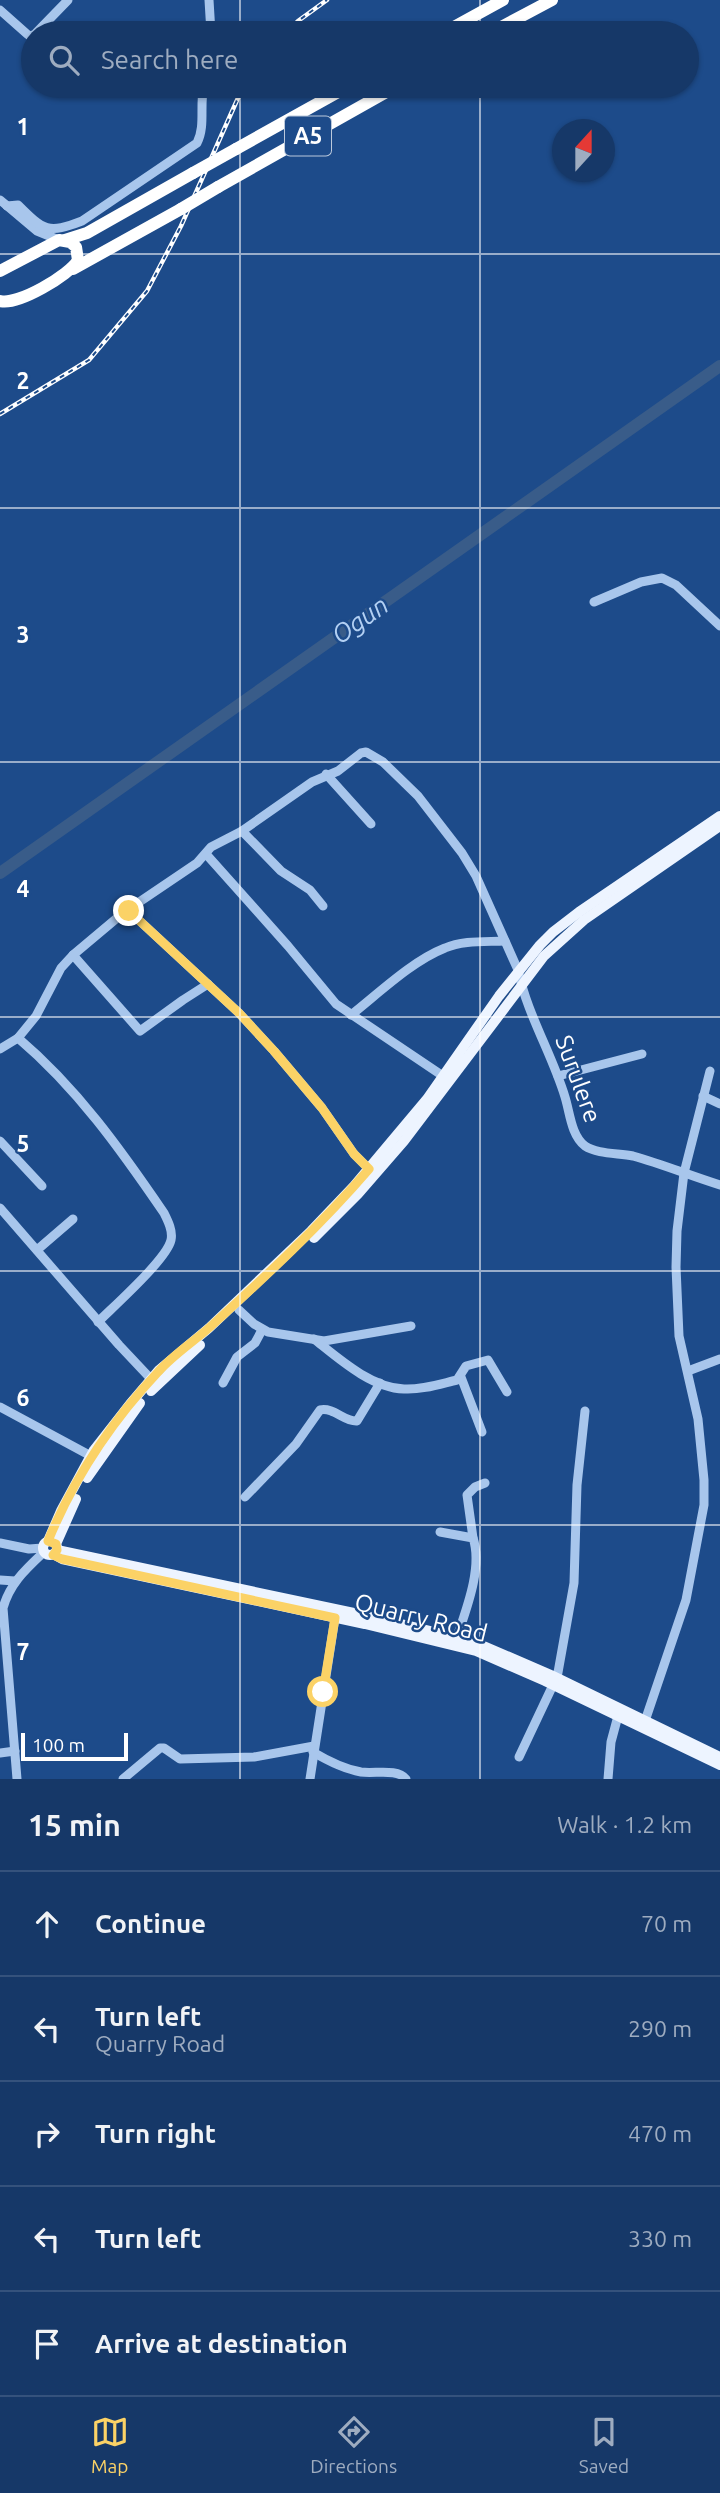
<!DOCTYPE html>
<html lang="en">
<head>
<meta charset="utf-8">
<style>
  body { margin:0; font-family:Ubuntu,sans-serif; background:#234371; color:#f1f3f6 }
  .compass { position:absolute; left:552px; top:119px; width:63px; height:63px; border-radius:50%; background:#163868; box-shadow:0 2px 5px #0004; rotate:21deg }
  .scale { position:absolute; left:21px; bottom:18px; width:107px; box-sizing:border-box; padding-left:7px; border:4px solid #fff; border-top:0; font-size:19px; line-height:24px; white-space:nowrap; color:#fff; -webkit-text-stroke:5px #1d4b8a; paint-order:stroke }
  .stop { position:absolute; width:21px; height:21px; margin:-16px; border:5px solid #fbd266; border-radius:50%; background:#fff }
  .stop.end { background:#fbd266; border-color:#fff; box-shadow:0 2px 7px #0008 }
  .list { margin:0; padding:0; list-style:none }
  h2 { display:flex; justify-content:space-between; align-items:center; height:91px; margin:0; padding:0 28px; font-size:30px }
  h2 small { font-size:23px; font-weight:400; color:#9eacc0 }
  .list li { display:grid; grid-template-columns:46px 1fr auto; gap:21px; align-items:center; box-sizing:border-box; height:105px; padding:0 28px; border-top:2px solid #35527c }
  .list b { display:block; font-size:26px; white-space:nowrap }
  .list p { margin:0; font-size:23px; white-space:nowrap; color:#9eacc0 }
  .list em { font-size:23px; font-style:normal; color:#9eacc0 }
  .icon { flex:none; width:38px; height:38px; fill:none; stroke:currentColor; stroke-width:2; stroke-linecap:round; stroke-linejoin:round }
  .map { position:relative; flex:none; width:720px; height:1779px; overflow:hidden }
  .search { position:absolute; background:#163868; box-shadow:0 2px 5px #0004; left:21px; right:21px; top:21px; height:77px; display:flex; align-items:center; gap:18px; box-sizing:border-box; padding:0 24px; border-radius:38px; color:#9eacc0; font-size:26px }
  .sheet { height:616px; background:#163868 }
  nav { display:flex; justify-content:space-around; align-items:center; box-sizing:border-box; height:98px; border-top:2px solid #35527c; background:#163868; font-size:19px; color:#9eacc0 }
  nav a { display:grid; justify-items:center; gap:4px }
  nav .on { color:#fbd266 }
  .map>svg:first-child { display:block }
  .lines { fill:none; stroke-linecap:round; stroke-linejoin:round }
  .river { stroke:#395c89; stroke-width:12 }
  .minor { stroke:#a8c6ec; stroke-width:9 }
  .major { stroke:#edf4ff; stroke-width:10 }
  .highway { stroke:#fff; stroke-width:12 }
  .rail-casing { stroke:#fff; stroke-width:4.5 }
  .rail { stroke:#1d4b8a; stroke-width:2; stroke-dasharray:5; stroke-linecap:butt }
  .highway-bridge { stroke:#fff; stroke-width:12 }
  .route { stroke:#fbd266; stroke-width:9 }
  .grid { fill:none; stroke:#fff; stroke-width:2; stroke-opacity:0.55 }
  .labels { text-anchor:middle; stroke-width:5; stroke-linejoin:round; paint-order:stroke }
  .shield { fill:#1d4b8a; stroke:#bbc9dc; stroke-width:2 }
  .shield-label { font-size:23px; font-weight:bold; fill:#fff }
  .street-label { font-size:24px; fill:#fff; stroke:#1d4b8a }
  .water-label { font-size:26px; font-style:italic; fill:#b3d0f3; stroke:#1d4b8a }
  .grid-label { font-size:23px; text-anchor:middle; font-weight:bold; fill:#fff; stroke:#1d4b8a; stroke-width:5; stroke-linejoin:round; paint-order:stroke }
</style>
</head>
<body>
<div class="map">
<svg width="720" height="1779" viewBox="0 0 720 1779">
  <rect width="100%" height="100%" fill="#1d4b8a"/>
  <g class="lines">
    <!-- river -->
    <polyline class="river" points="0,873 720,366"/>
    <!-- minor -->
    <g class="minor">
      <polyline points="209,0 211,33"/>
      <polyline points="0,10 27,34 31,37 33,35"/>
      <polyline points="36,33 68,0"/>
      <polyline points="0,200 37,231 59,240"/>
      <path d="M7 206 18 205C44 231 48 234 82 221L197 143C206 125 199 105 204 86"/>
      <polyline points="594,602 641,582 662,578 676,585 720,626"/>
      <polyline points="326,774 371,824"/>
      <polyline points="242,831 281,871 310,890 323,906"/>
      <polyline points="206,854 288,946 336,1004 443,1076"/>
      <polyline points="129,911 239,1013 274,1051 322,1108 354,1154 369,1169"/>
      <polyline points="73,955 140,1031 183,1000 208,984"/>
      <path d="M351 1015C379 993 412 961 445 948 463 940 486 942 505 941"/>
      <path d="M18 1038C77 1088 121 1150 164 1213 168 1221 173 1231 171 1240 167 1259 114 1306 98 1322"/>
      <path d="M0 1049 18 1038 36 1016 61 968 73 955 123 913 197 863 211 847 242 831 312 782 338 771 361 753 366 752 383 762 418 796 462 853 476 876 518 970C527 1014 552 1054 565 1097 570 1113 571 1135 585 1146 597 1154 618 1153 633 1156 662 1164 691 1176 720 1185"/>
      <polyline points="558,1076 642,1054"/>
      <polyline points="703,1096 720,1104"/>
      <polyline points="0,1141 42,1186"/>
      <polyline points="0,1208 119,1345 151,1379"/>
      <polyline points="37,1250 73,1219"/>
      <polyline points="239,1310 254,1324 268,1332 324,1341 411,1326"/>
      <path d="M314 1339C338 1358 371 1388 404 1389 422 1390 440 1384 457 1380L466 1366 488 1360 507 1392"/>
      <polyline points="688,1371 720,1359"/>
      <polyline points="461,1377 482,1432"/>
      <polyline points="223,1383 237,1357 255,1343 262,1330"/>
      <polyline points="0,1407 91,1456"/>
      <path d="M245 1497 296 1444 320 1410C334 1407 344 1422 357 1421L380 1383"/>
      <path d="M440 1532 473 1538C483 1567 466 1610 457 1637"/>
      <polyline points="473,1538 467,1495 475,1487 485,1483"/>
      <polyline points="0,1543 29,1549 43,1548"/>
      <polyline points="0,1580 15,1581"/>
      <polyline points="557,1678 574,1583 577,1485 585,1411"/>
      <polyline points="645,1721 686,1600 704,1505 704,1480 698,1419 679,1336 676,1267 677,1231 684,1173 710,1071"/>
      <path d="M313 1752C328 1761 344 1769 361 1772 375 1774 397 1768 406 1779"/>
      <polyline points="0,1753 15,1751"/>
      <polyline points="519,1757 553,1685"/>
      <path d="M17 1779 3 1608C10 1583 26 1569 44 1552"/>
      <polyline points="123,1779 160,1748 164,1748 180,1759 254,1757 314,1746"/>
      <polyline points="310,1779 335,1618"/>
      <polyline points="608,1779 611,1742 618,1716"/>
    </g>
    <!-- major -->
    <g class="major">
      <polyline points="314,1238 358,1194 404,1141 544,956 584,920 720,826"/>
      <polyline points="151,1391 200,1345"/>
      <polyline points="87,1478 140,1403"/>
      <circle cx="50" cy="1548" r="7"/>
      <polyline points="48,1541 61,1511 94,1450 130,1404 159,1370 209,1328 311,1231 354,1186 427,1099 499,996 540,945 553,932 579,912 720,816"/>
      <polyline points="56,1544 76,1499"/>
      <polyline points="57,1550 368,1616 472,1641 551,1675 720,1757"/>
      <polyline points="53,1554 62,1559 365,1624 476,1651 545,1681 720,1765"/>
    </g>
    <!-- highway -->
    <g class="highway">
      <polyline points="443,33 503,0"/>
      <polyline points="490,33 552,0"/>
      <polyline points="236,149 349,86"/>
      <polyline points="218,187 397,86"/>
      <polyline points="65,240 87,233 193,173"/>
      <polyline points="73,269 181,209"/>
      <path d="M0 271 59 240 70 242 76 247 78 260C70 275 17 306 0 301"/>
    </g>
    <defs>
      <g id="rail">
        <polyline points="287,33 298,21 327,0"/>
        <polyline points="0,414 89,360 147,291 181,226 238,98 246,86"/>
      </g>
    </defs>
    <!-- rail casing -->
    <use href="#rail" class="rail-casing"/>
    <!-- rail -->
    <use href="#rail" class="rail"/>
    <!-- highway-bridge -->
    <g class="highway-bridge">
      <polyline points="193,173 236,149"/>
      <polyline points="181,209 218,187"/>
    </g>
  </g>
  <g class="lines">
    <!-- route -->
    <path class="route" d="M129 911 239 1013 274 1051 322 1108 354 1154 369 1169C321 1225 265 1277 210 1327 193 1342 173 1355 158 1372 111 1422 74 1478 48 1541L56 1544 57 1550 53 1555 62 1559 335 1618 323 1692"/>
  </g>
  <!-- grid -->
  <path class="grid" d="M240 0V33M480 0V33M240 86V1779M480 86V1779M0 254H720M0 508H720M0 762H720M0 1017H720M0 1271H720M0 1525H720"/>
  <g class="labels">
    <!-- shield labels -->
    <rect class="shield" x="285" y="116.5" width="46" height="39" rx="5"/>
    <g class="shield-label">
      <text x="308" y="144">A5</text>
    </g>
    <!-- street labels -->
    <g class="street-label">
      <text transform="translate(578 1079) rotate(70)" y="8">Surulere</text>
      <text transform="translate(421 1618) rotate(14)" y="8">Quarry Road</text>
    </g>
    <!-- water labels -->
    <g class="water-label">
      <text transform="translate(360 620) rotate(-35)" y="9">Ogun</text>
    </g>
  </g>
  <g class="grid-label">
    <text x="23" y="135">1</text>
    <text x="23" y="389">2</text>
    <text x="23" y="643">3</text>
    <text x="23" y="897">4</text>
    <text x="23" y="1152">5</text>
    <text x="23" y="1406">6</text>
    <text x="23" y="1660">7</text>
  </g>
</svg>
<svg class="compass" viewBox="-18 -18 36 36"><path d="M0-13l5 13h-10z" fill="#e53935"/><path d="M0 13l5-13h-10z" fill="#9eacc0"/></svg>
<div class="scale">100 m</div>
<div class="stop" style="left:323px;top:1692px"></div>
<div class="stop end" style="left:129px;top:911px"></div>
<div class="search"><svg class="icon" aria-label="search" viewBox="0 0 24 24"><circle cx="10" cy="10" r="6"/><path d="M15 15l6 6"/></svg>Search here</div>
</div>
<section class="sheet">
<h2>15 min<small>Walk · 1.2 km</small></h2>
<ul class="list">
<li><svg class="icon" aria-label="ahead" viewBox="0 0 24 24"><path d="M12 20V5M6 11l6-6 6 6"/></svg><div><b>Continue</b></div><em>70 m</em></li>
<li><svg class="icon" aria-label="left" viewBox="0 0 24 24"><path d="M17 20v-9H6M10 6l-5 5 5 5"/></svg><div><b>Turn left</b><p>Quarry Road</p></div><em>290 m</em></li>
<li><svg class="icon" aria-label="right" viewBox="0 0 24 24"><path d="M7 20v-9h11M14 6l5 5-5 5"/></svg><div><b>Turn right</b></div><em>470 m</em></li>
<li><svg class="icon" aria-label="left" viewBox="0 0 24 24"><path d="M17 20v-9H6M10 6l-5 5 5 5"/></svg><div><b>Turn left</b></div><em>330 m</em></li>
<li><svg class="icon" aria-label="arrive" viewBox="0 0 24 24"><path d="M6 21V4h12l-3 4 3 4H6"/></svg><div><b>Arrive at destination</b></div></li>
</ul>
</section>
<nav>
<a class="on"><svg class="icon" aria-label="map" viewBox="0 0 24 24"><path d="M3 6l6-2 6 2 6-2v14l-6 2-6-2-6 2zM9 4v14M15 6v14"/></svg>Map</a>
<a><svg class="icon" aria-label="directions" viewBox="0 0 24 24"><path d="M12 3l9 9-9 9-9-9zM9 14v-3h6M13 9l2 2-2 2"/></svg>Directions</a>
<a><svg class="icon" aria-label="saved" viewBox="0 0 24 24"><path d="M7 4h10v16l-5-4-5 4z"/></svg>Saved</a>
</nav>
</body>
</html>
